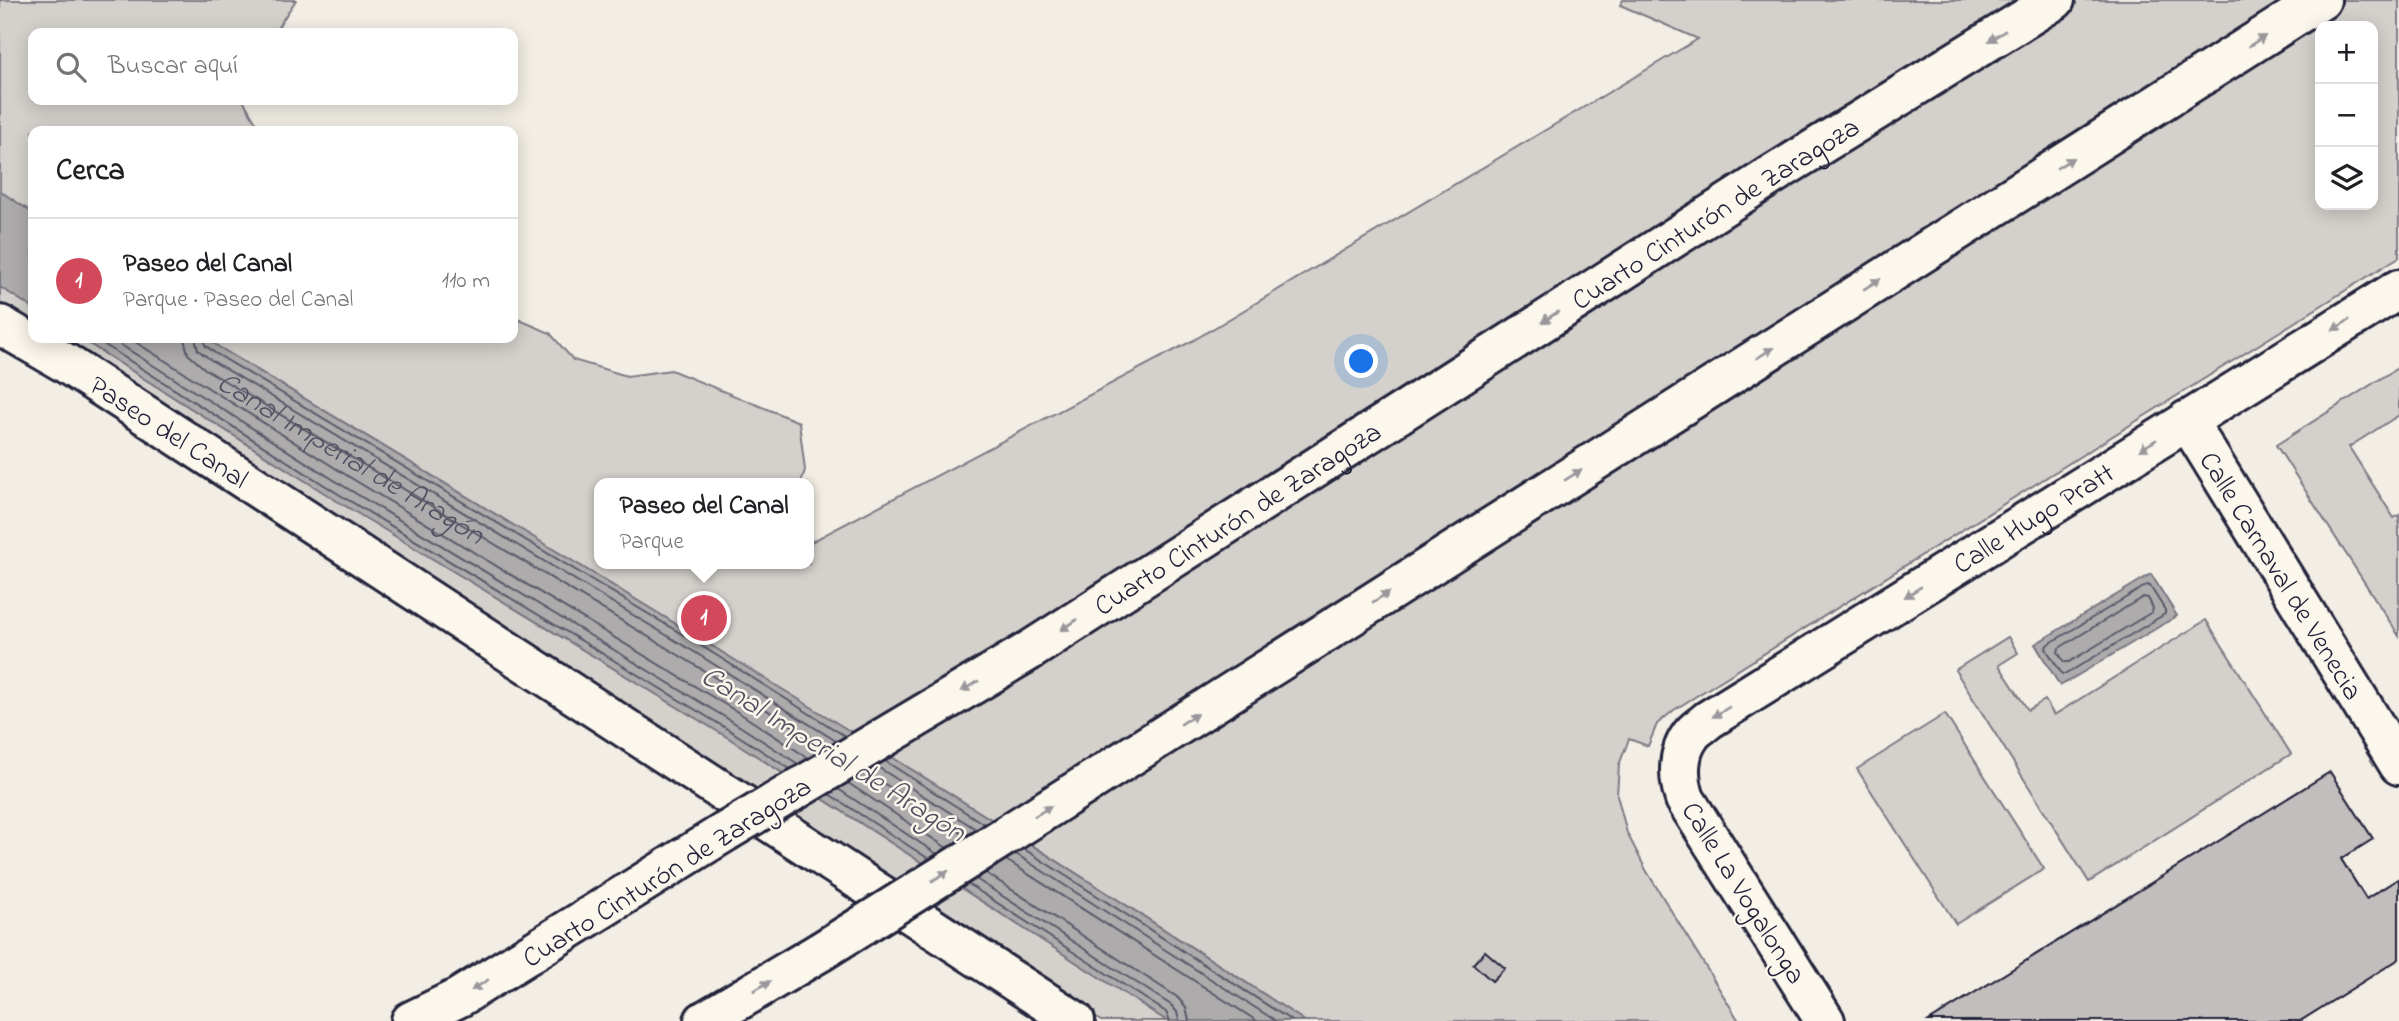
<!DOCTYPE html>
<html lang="es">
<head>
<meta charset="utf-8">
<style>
  body { margin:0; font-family:"Indie Flower",sans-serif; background:#f6f6f6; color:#202124 }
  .controls { position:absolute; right:21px; top:21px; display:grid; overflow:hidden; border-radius:14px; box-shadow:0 4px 18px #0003 }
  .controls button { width:63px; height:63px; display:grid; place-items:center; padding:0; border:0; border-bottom:2px solid #e0e0e0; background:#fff; color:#202124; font:35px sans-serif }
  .you { position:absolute; left:1362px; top:362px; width:24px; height:24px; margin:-18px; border:5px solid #fff; border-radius:50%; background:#1a73e8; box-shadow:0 0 0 10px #1a73e833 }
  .badge { display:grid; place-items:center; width:46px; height:46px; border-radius:50%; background:#d1495b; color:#fff; font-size:23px; font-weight:700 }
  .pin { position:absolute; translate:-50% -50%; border:4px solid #fff; box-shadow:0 2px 7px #0006 }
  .popup { position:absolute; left:594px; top:478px; width:220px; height:91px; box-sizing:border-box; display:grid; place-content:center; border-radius:14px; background:#fff; filter:drop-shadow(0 2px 5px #0005); font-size:23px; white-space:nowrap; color:#757577 }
  .popup b { font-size:26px; color:#202124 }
  .popup::after { content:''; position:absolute; left:50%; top:100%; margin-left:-14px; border:14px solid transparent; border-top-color:#fff }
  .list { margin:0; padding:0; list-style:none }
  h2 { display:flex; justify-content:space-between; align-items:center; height:91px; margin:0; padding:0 28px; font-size:30px }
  h2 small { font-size:23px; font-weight:400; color:#757577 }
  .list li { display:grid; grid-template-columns:46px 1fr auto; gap:21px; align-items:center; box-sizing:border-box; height:126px; padding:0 28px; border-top:2px solid #e0e0e0 }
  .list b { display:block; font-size:26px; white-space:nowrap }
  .list p { margin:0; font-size:23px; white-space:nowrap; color:#757577 }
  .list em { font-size:23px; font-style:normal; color:#757577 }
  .icon { flex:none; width:38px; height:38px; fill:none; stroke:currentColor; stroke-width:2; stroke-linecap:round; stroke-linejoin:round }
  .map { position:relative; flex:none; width:2399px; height:1021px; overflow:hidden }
  .search { position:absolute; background:#fff; box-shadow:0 4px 18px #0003; left:28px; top:28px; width:490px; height:77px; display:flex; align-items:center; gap:18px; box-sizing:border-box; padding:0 24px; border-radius:14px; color:#757577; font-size:26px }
  .panel { position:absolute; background:#fff; box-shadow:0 4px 18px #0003; left:28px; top:126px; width:490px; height:217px; border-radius:14px }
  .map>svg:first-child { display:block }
  .green { fill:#d4d1cc; stroke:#7b7a84; stroke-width:2; fill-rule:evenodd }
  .water { fill:#aeabad; stroke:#76747f; stroke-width:2 }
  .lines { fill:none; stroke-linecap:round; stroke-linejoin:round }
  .shore { stroke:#5a5969; stroke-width:2 }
  .building { fill:#c2bebe; stroke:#22223b; stroke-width:2; fill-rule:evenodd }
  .minor-casing { stroke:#22223b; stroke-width:44 }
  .highway-casing { stroke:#22223b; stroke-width:44 }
  .minor { stroke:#fbf7ec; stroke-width:38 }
  .highway { stroke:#fbf7ec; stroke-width:38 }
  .highway-bridge-casing { stroke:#22223b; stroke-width:44; stroke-linecap:butt }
  .highway-bridge { stroke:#fbf7ec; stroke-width:38 }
  .oneway { fill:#99979c }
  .labels { text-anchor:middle; stroke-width:5; stroke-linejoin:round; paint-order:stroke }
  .street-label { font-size:28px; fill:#22223b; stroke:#fbf7ec }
  .water-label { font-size:30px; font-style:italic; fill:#535263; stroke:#fbf7ec }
</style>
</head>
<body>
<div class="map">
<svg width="2399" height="1021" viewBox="0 0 2399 1021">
  <rect width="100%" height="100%" fill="#f2eee5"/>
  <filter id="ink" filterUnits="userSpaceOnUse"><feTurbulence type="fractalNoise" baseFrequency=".0143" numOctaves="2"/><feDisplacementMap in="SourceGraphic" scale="14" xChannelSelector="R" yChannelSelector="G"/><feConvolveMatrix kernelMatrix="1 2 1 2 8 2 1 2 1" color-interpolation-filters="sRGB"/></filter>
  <g filter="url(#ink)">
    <!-- green -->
    <g class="green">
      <polygon points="0,0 296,0 274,33 33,33 33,100 243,100 261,131 33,131 33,325 0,305"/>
      <path d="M1623 0H2399V257L1674 710 1657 724 1648 746 1629 739 1619 765 1617 795 1627 833 1646 870 1739 1021H1101L1014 968 55 338H513V317L550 333 573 360 627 376 671 370 799 422 805 470 801 483H599V564H809V543L1194 340 1698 39 1620 5ZM2320 26H2373V205H2320Z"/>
      <polygon points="2399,367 2399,415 2349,447 2394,518 2399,515 2399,636 2276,445"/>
      <polygon points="2206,620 2291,754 2089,882 1955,670 2008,637 2018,653 1999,665 2028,710 2045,700 2054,715"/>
      <polygon points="1945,714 2044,869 1956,924 1857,769"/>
    </g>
    <!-- water -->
    <g class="water">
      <polygon points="0,191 33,213 33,308 0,287"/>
      <path d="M80 338H207L219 347C584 567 949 787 1305 1021H1167L730 739 337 501Z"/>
      <polygon points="2151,574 2177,616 2060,686 2035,644"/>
    </g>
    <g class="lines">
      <!-- shore -->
      <g class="shore">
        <polyline points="94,338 340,495 734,733 790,769"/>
        <polyline points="110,338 345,487 738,725 798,764"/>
        <polyline points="129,338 351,478 744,716 808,758"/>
        <path id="s1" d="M184 338 188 354 205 369 690 662 826 747"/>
        <polyline points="195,338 198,350 211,360 696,653 836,741"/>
        <polyline points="204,338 205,345 215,353 700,645 845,736"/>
        <polygon points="2147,585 2150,586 2165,610 2165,614 2066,674 2062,674 2046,649 2047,645"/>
        <polygon points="2143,597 2148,598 2153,608 2152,612 2069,662 2064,662 2058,652 2059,648"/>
        <polyline points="885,761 984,824"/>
        <polyline points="876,766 976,829"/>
        <polyline points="866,772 966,836"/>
        <polyline points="848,783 947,848"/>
        <polyline points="838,789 937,854"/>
        <polyline points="829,794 929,859"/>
        <polyline points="1024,849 1292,1021"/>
        <polyline points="1016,854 1276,1021"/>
        <polyline points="1006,860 1257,1021"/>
        <polyline points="986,873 1177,997 1186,1007 1189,1021"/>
        <polyline points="976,879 1171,1005 1177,1012 1179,1021"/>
        <polyline points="968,884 1166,1012 1170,1021"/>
      </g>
    </g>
    <!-- building -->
    <g class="building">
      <path d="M2330 772 2373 839 2341 859 2366 899 2398 879 2399 882V959L2300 1021H2164L2176 1014 2153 976 2082 1021H1929ZM2317 873 2342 912 2291 946 2266 906ZM2238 922 2262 960 2202 996 2178 957Z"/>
      <polygon points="2330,772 2373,839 2341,859 2366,899 2398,879 2399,882 2399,959 2300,1021 1929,1021"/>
      <polygon points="1485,951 1505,968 1492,981 1473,964"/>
    </g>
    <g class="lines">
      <defs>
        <g id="minor">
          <path id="s2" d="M0 325 67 364 1075 1021"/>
          <path id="s3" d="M2187 420 2399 765"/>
          <path id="s4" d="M1825 1021 1685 799C1678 778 1677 753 1691 735 1695 729 1703 725 1708 720L2399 289"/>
        </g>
        <g id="highway">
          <path id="s5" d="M1029 651 1772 175 2055 0"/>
          <polyline points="986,848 2321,0"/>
          <polyline points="411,1021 460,997 725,832"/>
          <polyline points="704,1021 820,952"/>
        </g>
      </defs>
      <!-- minor casing -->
      <use href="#minor" class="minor-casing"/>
      <!-- highway casing -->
      <use href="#highway" class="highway-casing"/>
      <!-- minor -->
      <use href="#minor" class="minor"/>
      <!-- highway -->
      <use href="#highway" class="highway"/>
      <defs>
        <g id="highway-bridge">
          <polyline points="725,832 1029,651"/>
          <polyline points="820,952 986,848"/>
        </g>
      </defs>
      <!-- highway-bridge casing -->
      <use href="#highway-bridge" class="highway-bridge-casing"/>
      <!-- highway-bridge -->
      <use href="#highway-bridge" class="highway-bridge"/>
    </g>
    <!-- one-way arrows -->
    <defs><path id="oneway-solid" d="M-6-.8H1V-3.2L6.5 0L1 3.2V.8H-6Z" transform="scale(1.75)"/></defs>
    <g class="oneway">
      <use href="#oneway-solid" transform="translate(1997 36) rotate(148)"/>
      <use href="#oneway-solid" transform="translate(2257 41) rotate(-32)"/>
      <use href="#oneway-solid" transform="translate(2065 163) rotate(-32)"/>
      <use href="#oneway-solid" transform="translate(1872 284) rotate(-32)"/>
      <use href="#oneway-solid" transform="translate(1550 317) rotate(147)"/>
      <use href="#oneway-solid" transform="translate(2341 325) rotate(148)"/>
      <use href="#oneway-solid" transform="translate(1765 353) rotate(-32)"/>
      <use href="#oneway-solid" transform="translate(2148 445) rotate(148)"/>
      <use href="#oneway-solid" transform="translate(1573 475) rotate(-32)"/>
      <use href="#oneway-solid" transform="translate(1913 592) rotate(148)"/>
      <use href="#oneway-solid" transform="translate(1381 597) rotate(-32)"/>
      <use href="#oneway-solid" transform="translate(1069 625) rotate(147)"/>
      <use href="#oneway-solid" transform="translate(970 686) rotate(149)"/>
      <use href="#oneway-solid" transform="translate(1721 712) rotate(149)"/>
      <use href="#oneway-solid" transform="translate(1189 719) rotate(-32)"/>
      <use href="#oneway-solid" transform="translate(1043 811) rotate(-32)"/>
      <use href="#oneway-solid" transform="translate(940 876) rotate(-32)"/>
      <use href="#oneway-solid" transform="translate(480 985) rotate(148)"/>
      <use href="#oneway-solid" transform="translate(762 986) rotate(-31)"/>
    </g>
  </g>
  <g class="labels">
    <!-- street labels -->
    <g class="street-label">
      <text dy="10" stroke="none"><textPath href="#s5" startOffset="814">Cuarto Cinturón de Zaragoza</textPath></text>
      <text dy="10" stroke="none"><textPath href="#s2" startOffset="200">Paseo del Canal</textPath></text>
      <text dy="10" stroke="none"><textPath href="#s5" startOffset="247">Cuarto Cinturón de Zaragoza</textPath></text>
      <text dy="10" stroke="none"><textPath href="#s4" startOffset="735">Calle Hugo Pratt</textPath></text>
      <text dy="10" stroke="none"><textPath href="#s3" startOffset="182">Calle Carnaval de Venecia</textPath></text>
      <text transform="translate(666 871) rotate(-32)" y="10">Cuarto Cinturón de Zaragoza</text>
      <text transform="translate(1745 892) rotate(58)" y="10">Calle La Vogalonga</text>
    </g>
    <!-- water labels -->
    <g class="water-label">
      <text dy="10" stroke="none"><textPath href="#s1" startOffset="210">Canal Imperial de Aragón</textPath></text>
      <text transform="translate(834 753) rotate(32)" y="10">Canal Imperial de Aragón</text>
    </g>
  </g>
</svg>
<div class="controls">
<button>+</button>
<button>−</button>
<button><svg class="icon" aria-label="layers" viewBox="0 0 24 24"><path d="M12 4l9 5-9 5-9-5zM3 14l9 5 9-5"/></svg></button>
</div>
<div class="you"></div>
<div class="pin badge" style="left:704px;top:618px">1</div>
<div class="popup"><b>Paseo del Canal</b>Parque</div>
<div class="search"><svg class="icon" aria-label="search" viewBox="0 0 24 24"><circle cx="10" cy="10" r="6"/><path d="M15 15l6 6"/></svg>Buscar aquí</div>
<section class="panel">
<h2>Cerca<small></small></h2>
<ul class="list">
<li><span class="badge">1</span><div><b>Paseo del Canal</b><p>Parque · Paseo del Canal</p></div><em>110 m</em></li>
</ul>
</section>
</div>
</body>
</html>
